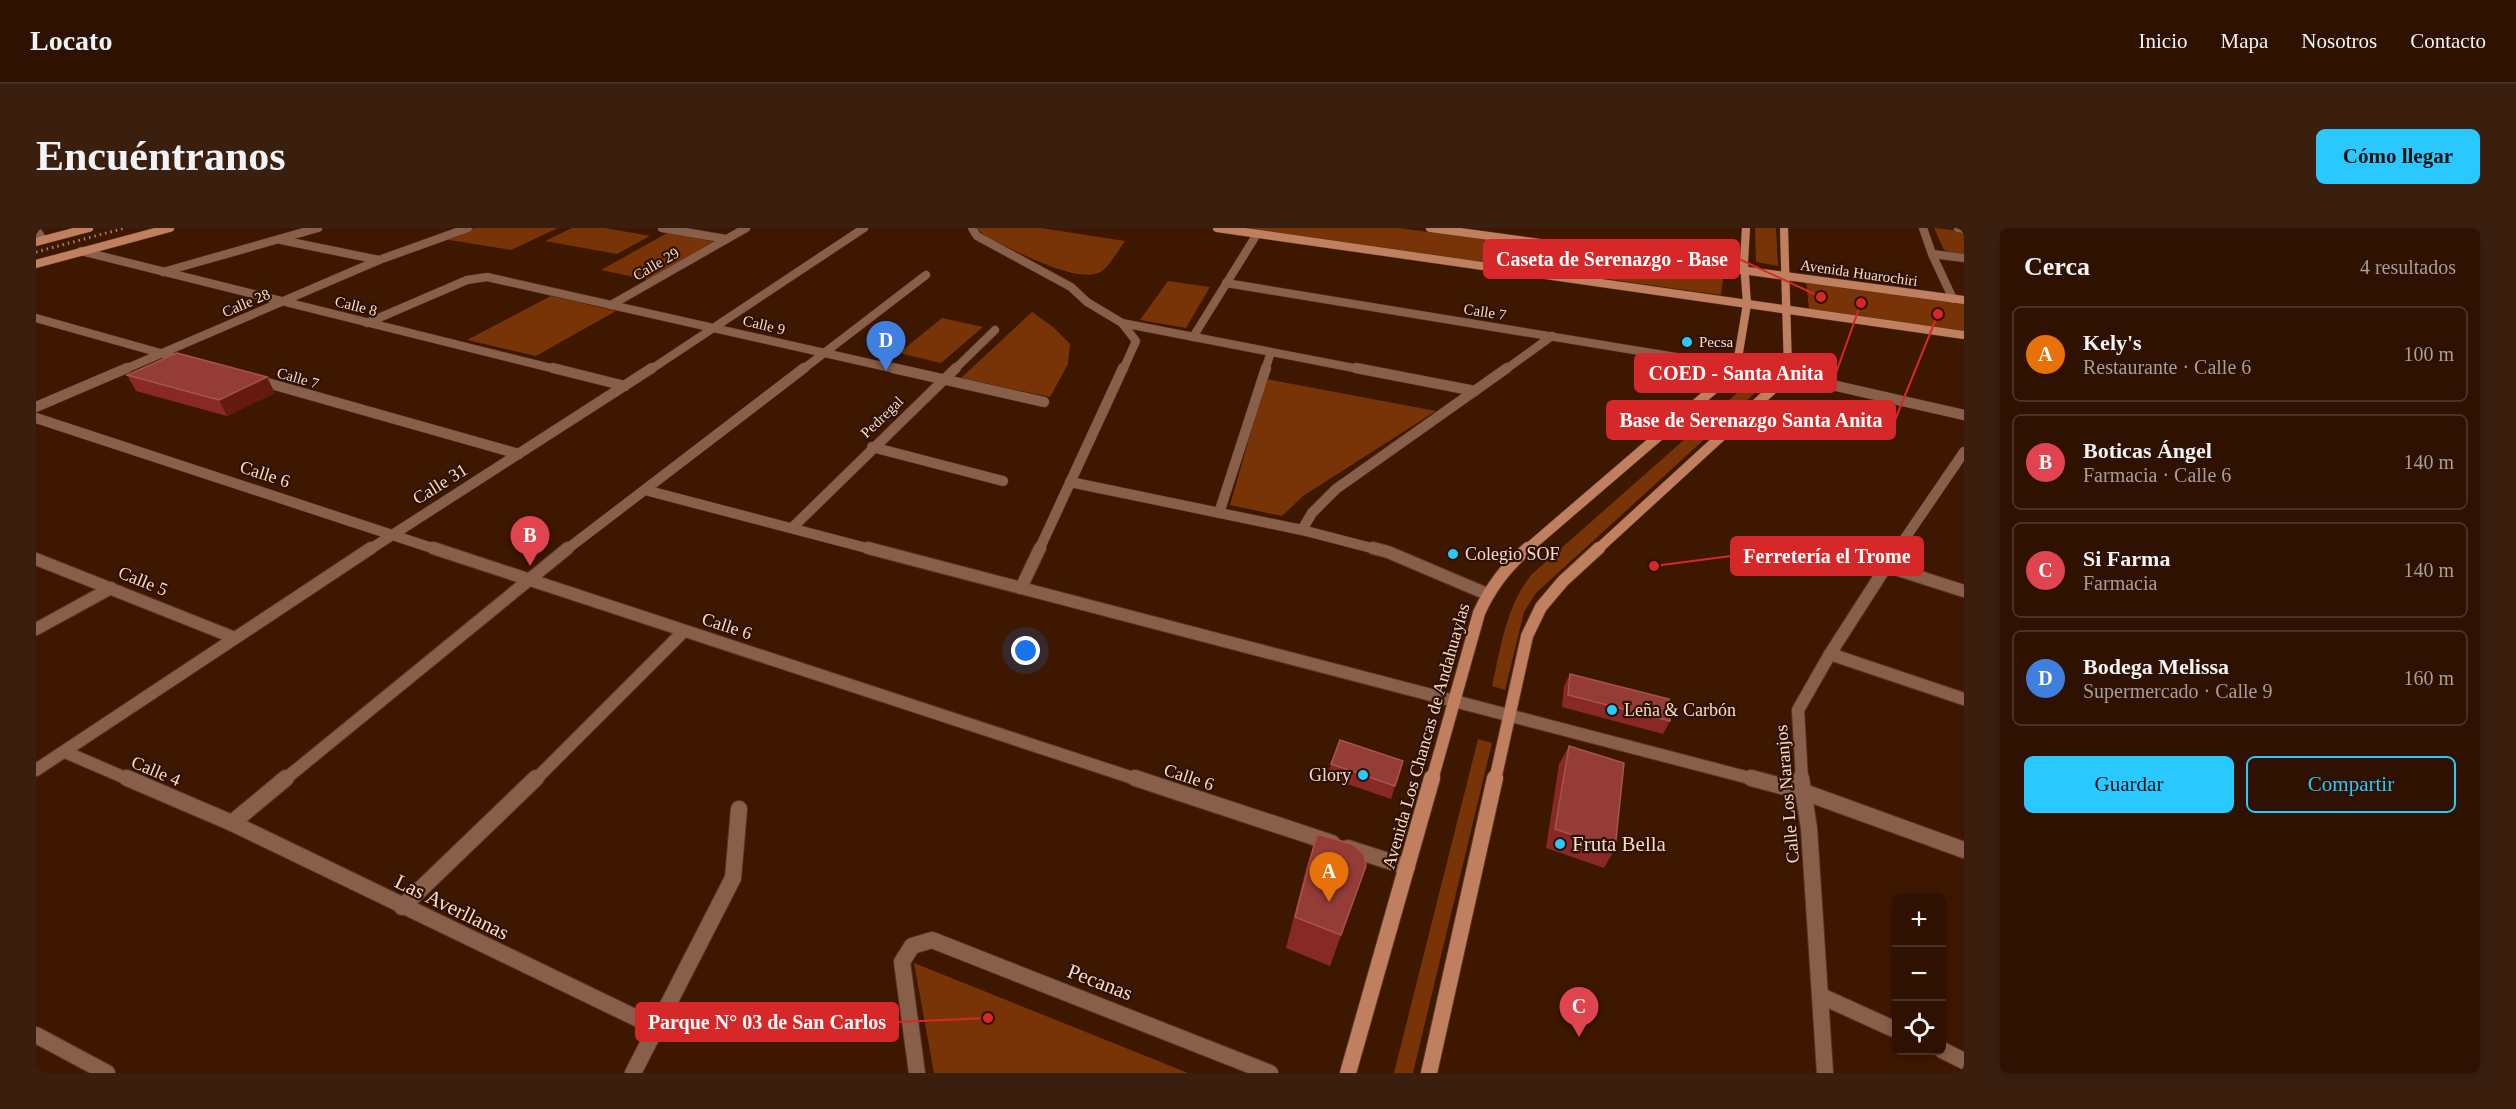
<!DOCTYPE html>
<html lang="es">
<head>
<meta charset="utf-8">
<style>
  body { margin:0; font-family:Georgia,serif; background:#3a1f0f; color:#f1f3f6 }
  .controls { position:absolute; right:18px; bottom:18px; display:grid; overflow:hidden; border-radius:9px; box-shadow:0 3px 9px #0003 }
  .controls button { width:54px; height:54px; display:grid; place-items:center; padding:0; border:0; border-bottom:2px solid #493122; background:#2e1100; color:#f1f3f6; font:30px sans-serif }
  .you { position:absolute; left:990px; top:423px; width:21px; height:21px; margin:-15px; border:4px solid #fff; border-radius:50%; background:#1a73e8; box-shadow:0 0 0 9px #1a73e833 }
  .badge { display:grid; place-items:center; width:39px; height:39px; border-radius:50%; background:#29c8ff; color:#fff; font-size:20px; font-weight:700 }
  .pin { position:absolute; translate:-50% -50px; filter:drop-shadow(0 2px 3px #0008) }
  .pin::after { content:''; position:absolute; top:32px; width:21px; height:18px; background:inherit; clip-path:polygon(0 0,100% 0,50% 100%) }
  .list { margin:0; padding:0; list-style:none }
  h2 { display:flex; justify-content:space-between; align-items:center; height:78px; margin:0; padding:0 24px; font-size:26px }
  h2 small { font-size:20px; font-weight:400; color:#a79d99 }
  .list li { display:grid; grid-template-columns:39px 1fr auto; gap:18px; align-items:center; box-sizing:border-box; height:96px; margin:0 12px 12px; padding:0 12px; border:2px solid #493122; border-radius:9px }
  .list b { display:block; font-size:22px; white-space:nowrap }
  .list p { margin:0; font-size:20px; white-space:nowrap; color:#a79d99 }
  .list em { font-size:20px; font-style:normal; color:#a79d99 }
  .actions { display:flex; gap:12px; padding:18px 24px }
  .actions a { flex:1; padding:14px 0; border:2px solid #29c8ff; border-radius:9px; text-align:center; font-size:21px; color:#29c8ff }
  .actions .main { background:#29c8ff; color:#111 }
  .icon { flex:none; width:33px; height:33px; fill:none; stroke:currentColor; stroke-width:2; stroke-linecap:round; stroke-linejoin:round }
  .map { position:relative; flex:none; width:1928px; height:845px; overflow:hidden; border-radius:9px }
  header { display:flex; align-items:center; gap:36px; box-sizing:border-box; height:84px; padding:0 30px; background:#2e1100; border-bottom:2px solid #493122 }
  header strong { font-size:28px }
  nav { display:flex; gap:33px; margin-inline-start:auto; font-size:21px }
  .intro { display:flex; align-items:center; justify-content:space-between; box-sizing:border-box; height:144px; padding:0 36px }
  h1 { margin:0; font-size:42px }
  .button { padding:15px 27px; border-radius:9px; background:#29c8ff; color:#111; font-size:21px; font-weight:700 }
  main { display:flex; gap:36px; padding:0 36px }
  aside { flex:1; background:#2e1100; border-radius:9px; box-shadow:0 3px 9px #0003 }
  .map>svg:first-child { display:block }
  .green { fill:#783406 }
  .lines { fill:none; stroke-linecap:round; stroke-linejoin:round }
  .street-far3-casing { stroke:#5b3621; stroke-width:9 }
  .street-far2-casing { stroke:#5b3621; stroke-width:11 }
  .street-far1-casing { stroke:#5b3621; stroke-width:14 }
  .street-casing { stroke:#5b3621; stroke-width:18 }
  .secondary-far3-casing { stroke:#5b3621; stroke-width:9 }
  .secondary-far2-casing { stroke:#5b3621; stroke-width:11 }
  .secondary-far1-casing { stroke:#5b3621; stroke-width:14 }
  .secondary-casing { stroke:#5b3621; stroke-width:18 }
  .street-far3 { stroke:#885f4b; stroke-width:8 }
  .street-far2 { stroke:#885f4b; stroke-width:10 }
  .street-far1 { stroke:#885f4b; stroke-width:12 }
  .street { stroke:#885f4b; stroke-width:16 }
  .secondary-far3 { stroke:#c0805f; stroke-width:8 }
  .secondary-far2 { stroke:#c0805f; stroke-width:10 }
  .secondary-far1 { stroke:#c0805f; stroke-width:12 }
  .secondary { stroke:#c0805f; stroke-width:16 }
  .rail { stroke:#a1806e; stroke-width:3; stroke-dasharray:1.5 4; stroke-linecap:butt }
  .wall { fill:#892925 }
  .shaded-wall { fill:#661a0e }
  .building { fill:#953c37; stroke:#a4554e; stroke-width:1.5 }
  .poi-dot { fill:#29c8ff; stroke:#2f1101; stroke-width:2 }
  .labels { text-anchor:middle; stroke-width:4.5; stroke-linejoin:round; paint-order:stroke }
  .far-street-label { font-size:15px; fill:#f6dbcd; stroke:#2f1101 }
  .far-poi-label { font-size:15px; fill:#f6dbcd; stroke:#2f1101; text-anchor:start }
  .street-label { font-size:18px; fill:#f6dbcd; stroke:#2f1101 }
  .poi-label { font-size:18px; fill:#f6dbcd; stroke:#2f1101; text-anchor:start }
  .near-poi-label { font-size:21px; fill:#f6dbcd; stroke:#2f1101; text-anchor:start }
  .near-street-label { font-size:21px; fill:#f6dbcd; stroke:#2f1101 }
  .leader { fill:none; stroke:#d62828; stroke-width:2 }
  .callout-dot { fill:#d62828; stroke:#2f1101; stroke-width:2 }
  .callout { fill:#d62828; stroke:#d62828; stroke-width:2 }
  .callout-label { font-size:20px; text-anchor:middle; font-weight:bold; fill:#fff }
</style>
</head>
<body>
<header>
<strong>Locato</strong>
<nav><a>Inicio</a><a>Mapa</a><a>Nosotros</a><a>Contacto</a></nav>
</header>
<div class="intro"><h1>Encuéntranos</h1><a class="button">Cómo llegar</a></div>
<main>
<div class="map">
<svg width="1928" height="845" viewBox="0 0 1928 845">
  <rect width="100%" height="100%" fill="#3e1700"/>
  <!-- green -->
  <g class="green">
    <polygon points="439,0 522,0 475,22 407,11"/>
    <polygon points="536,0 569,0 614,8 581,26 509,13"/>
    <path d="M941 0H1005L1089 13C1083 21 1075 36 1066 43 1042 59 971 18 947 7Z"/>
    <polygon points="1206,0 1363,0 1688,44 1685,67"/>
    <polygon points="1719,0 1740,0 1742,38 1720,34"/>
    <polygon points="1898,0 1928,3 1928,28 1908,22"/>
    <polygon points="633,4 678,14 613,52 565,42"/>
    <polygon points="1132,53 1174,59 1150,100 1104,92"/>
    <polygon points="1770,53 1928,75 1928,103 1773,81"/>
    <polygon points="515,68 580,83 500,128 431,112"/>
    <polygon points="996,84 1017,99 1034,116 1032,136 1014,169 925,150"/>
    <polygon points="906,90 947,99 905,135 863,125"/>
    <polygon points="1230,151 1400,183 1267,268 1246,288 1194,277"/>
    <path d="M1717 151 1730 155 1500 365 1488 384 1469 462 1456 458C1465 419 1470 378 1496 346Z"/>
    <polygon points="1442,511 1456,515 1377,845 1358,845"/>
    <polygon points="878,735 1152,845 898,845"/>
  </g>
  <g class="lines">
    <defs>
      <g id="street-far3">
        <polyline points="626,0 690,11"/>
        <polyline points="936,0 941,8 1035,59 1051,74 1086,95 1100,113 1087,142"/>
        <polyline points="1887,0 1896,26 1917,71"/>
        <polyline points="1922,0 1928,1"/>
        <polyline points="0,1 7,12"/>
        <polyline points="245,12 343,32"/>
        <polyline points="45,23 523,142"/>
        <polyline points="1896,26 1928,30"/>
        <polyline points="127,44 282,0"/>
        <polyline points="1190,55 1719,142"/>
        <polyline points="575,77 710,0"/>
        <polyline points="0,90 149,132"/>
        <polyline points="331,95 431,52 451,49 864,142"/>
        <polyline points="1086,95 1328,142"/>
        <polyline points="1157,109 1221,6"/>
        <polyline points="87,142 343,32 432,0"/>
        <polyline points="614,142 828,0"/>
        <polyline points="766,142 890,47"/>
        <polyline points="918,142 959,102"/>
        <polyline points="1229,142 1235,124"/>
        <polyline points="1469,142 1516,108"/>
      </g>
      <g id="street-far2">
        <polyline points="517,140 589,158"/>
        <polyline points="857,140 1008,174"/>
        <polyline points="1320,140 1439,163"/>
        <polyline points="1710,140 1752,147 1928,187"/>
        <polyline points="221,152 483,226"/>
        <polyline points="0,179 91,140"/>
        <polyline points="0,190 402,322"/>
        <polyline points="836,219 967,253"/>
        <polyline points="1034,254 1266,302 1343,322"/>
        <polyline points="609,262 838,322"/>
        <polyline points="1183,285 1230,140"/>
        <polyline points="756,300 920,140"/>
        <polyline points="1266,302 1276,285 1300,261 1471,140"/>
        <polyline points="333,322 616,140"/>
        <polyline points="530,322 768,140"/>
        <polyline points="1003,322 1087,140"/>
        <polyline points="1861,322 1928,224"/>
      </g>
      <g id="street-far1">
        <polyline points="397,320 1103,552"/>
        <polyline points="832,320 1721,552"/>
        <polyline points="1337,320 1352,324 1451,366"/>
        <polyline points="0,331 199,410"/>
        <polyline points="1850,338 1928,363"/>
        <polyline points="985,360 1004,320"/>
        <polyline points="0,401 75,360"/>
        <polyline points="1794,426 1928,471"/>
        <polyline points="29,524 94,552"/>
        <polyline points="0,542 335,320"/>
        <polyline points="248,552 532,320"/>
        <polyline points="499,552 648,403"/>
        <polyline points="1766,552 1762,482 1794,426 1862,320"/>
      </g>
      <g id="street">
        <polyline points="91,550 196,595 619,799"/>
        <polyline points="1099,550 1296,615"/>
        <polyline points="1715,550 1768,564 1928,622"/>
        <polyline points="1765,550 1773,600 1789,845"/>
        <polyline points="196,595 250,550"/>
        <polyline points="1312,620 1371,639"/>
        <polyline points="366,679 500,550"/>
        <polyline points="1785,768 1860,802"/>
        <polyline points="0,807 71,845"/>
        <polyline points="1906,822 1928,833"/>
        <polyline points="597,845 697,650 703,581"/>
        <polyline points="881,845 866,734 876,718 896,712 1234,845"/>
      </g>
      <g id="secondary-far3">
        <polyline points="1181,0 1928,107"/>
        <polyline points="1394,0 1928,72"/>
        <polyline points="1748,0 1752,142"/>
        <polyline points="0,14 53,0"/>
        <polyline points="0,36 134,0"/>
        <polyline points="1700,142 1711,76 1708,34 1710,0"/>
      </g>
      <g id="secondary-far2">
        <polyline points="1490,322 1702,140"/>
        <polyline points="1561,322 1752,147 1752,140"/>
      </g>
      <g id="secondary-far1">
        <path d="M1396 552 1443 385C1454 360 1471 338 1492 320"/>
        <polyline points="1459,552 1491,408 1505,379 1527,353 1563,320"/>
      </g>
      <g id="secondary">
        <polyline points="1312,845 1396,550"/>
        <polyline points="1393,845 1459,550"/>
      </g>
    </defs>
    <!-- street-far3 casing -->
    <use href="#street-far3" class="street-far3-casing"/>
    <!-- street-far2 casing -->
    <use href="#street-far2" class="street-far2-casing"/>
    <!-- street-far1 casing -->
    <use href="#street-far1" class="street-far1-casing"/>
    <!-- street casing -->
    <use href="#street" class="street-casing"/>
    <!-- secondary-far3 casing -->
    <use href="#secondary-far3" class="secondary-far3-casing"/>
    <!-- secondary-far2 casing -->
    <use href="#secondary-far2" class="secondary-far2-casing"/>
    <!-- secondary-far1 casing -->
    <use href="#secondary-far1" class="secondary-far1-casing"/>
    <!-- secondary casing -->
    <use href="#secondary" class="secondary-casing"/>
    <!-- street-far3 -->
    <use href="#street-far3" class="street-far3"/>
    <!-- street-far2 -->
    <use href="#street-far2" class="street-far2"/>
    <!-- street-far1 -->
    <use href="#street-far1" class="street-far1"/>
    <!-- street -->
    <use href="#street" class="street"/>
    <!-- secondary-far3 -->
    <use href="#secondary-far3" class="secondary-far3"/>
    <!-- secondary-far2 -->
    <use href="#secondary-far2" class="secondary-far2"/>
    <!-- secondary-far1 -->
    <use href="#secondary-far1" class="secondary-far1"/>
    <!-- secondary -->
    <use href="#secondary" class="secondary"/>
    <!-- rail -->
    <polyline class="rail" points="0,24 89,0"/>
  </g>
  <!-- wall -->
  <g class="wall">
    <polygon points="91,147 239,165 191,188 100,163"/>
    <polygon points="1534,446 1634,493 1627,506 1526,479 1528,458"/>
    <polygon points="1533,518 1579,621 1568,640 1510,620 1523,536"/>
    <polygon points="1295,536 1359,558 1355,571 1291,549"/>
    <polygon points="1281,606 1330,638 1294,738 1250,720 1271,637"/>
  </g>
  <!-- shaded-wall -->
  <polygon class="shaded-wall" points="231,149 239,165 191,188 183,172"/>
  <!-- building -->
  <g class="building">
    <polygon points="141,125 231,149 183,172 91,147"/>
    <polygon points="1534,446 1633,471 1634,493 1532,467"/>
    <polygon points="1304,512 1367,533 1359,558 1295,536"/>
    <polygon points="1533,518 1588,535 1579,621 1519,601"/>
    <polygon points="1281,606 1316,616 1328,626 1330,638 1305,707 1259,689"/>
  </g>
  <!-- markers -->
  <g class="poi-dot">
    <circle cx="1651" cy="114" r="6"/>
    <circle cx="1417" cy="326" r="6"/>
    <circle cx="1576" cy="482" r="6"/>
    <circle cx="1327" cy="547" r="6"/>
    <circle cx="1524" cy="616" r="6"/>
  </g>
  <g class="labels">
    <!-- far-street labels -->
    <g class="far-street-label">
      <text transform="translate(620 36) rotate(-30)" y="5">Calle 29</text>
      <text transform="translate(1823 45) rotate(8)" y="5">Avenida Huarochiri</text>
      <text transform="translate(210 75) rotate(-23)" y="5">Calle 28</text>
      <text transform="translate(320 78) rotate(14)" y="5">Calle 8</text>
      <text transform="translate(1449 84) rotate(9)" y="5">Calle 7</text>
      <text transform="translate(728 97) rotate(13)" y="5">Calle 9</text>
      <text transform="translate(262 150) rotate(16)" y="5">Calle 7</text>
      <text transform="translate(846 189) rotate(-44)" y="5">Pedregal</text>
    </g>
    <!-- far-poi labels -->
    <g class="far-poi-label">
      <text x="1663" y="119">Pecsa</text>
    </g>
    <!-- street labels -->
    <g class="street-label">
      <text transform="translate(229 246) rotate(18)" y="6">Calle 6</text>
      <text transform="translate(404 256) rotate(-32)" y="6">Calle 31</text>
      <text transform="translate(107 353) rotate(22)" y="6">Calle 5</text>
      <text transform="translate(691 398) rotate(18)" y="6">Calle 6</text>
      <text transform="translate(1390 508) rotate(-74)" y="6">Avenida Los Chancas de Andahuaylas</text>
      <text transform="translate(120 543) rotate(23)" y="6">Calle 4</text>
      <text transform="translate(1153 549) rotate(18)" y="6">Calle 6</text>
      <text transform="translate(1751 566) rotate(-95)" y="6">Calle Los Naranjos</text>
    </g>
    <!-- poi labels -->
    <g class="poi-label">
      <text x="1429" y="332">Colegio SOF</text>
      <text x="1588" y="488">Leña &amp; Carbón</text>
      <text x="1315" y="553" text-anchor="end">Glory</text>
    </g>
    <!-- near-poi labels -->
    <g class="near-poi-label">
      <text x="1536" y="623">Fruta Bella</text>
    </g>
    <!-- near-street labels -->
    <g class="near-street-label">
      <text transform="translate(416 679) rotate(26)" y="7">Las Averllanas</text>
      <text transform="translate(1064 754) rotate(21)" y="7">Pecanas</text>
    </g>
  </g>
  <!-- callouts -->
  <path class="leader" d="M1785 69L1703 31M1825 75L1800 145M1902 86L1859 192M1618 338L1695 328M952 790L862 794"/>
  <g class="callout-dot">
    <circle cx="1785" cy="69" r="6"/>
    <circle cx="1825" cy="75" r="6"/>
    <circle cx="1902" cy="86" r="6"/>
    <circle cx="1618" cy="338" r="6"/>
    <circle cx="952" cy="790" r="6"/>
  </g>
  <g class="callout">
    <rect x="1448" y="12" width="255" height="38" rx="6"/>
    <rect x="1599" y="126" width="201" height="38" rx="6"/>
    <rect x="1571" y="173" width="288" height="38" rx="6"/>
    <rect x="1695" y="309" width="192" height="38" rx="6"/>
    <rect x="600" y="775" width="262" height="38" rx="6"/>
  </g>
  <g class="callout-label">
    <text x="1576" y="38">Caseta de Serenazgo - Base</text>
    <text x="1700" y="152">COED - Santa Anita</text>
    <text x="1715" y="199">Base de Serenazgo Santa Anita</text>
    <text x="1791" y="335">Ferretería el Trome</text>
    <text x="731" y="801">Parque N° 03 de San Carlos</text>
  </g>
</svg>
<div class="controls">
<button>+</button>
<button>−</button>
<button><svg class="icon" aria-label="locate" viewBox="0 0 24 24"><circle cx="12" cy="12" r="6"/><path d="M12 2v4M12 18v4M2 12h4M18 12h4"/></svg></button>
</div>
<div class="you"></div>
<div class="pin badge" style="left:1293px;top:674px;background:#e8710a">A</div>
<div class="pin badge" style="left:494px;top:338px;background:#e0444e">B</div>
<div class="pin badge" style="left:1543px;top:809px;background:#e0444e">C</div>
<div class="pin badge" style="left:850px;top:143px;background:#3f7fe0">D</div>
</div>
<aside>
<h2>Cerca<small>4 resultados</small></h2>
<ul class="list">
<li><span class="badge" style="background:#e8710a">A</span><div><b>Kely's</b><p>Restaurante · Calle 6</p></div><em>100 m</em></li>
<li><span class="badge" style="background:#e0444e">B</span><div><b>Boticas Ángel</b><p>Farmacia · Calle 6</p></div><em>140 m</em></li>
<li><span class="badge" style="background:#e0444e">C</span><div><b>Si Farma</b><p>Farmacia</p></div><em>140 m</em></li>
<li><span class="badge" style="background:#3f7fe0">D</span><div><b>Bodega Melissa</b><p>Supermercado · Calle 9</p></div><em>160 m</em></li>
</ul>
<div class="actions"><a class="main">Guardar</a><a>Compartir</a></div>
</aside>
</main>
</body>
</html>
